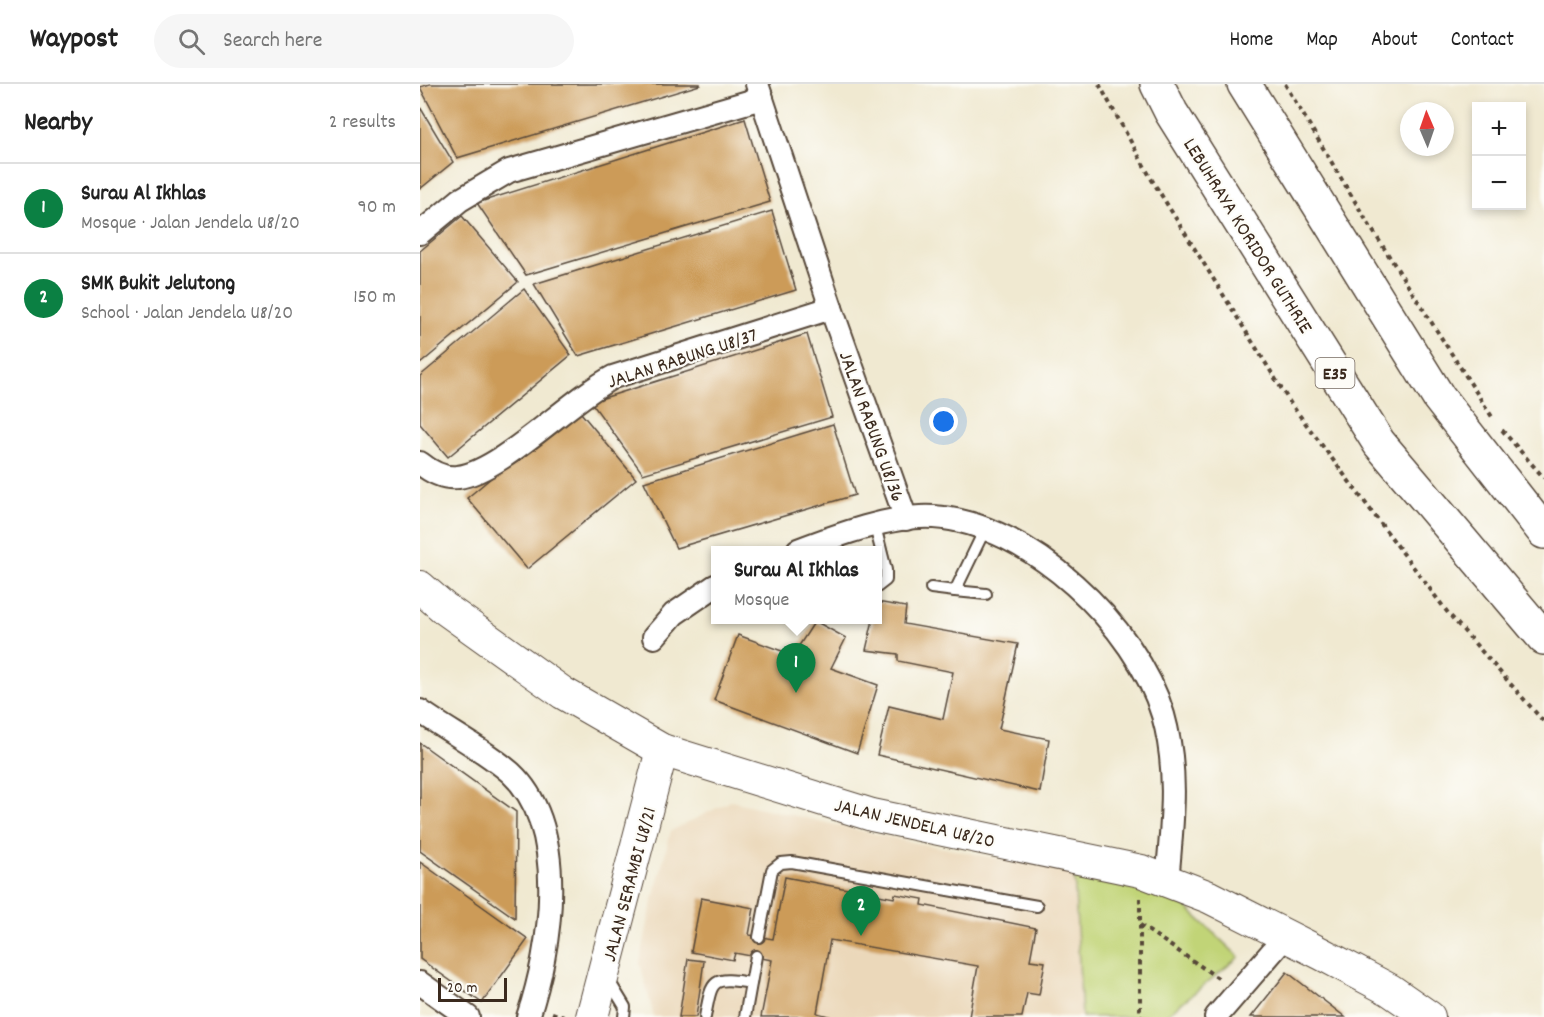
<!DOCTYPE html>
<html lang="en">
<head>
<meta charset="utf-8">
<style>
  body { margin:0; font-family:Dekko,sans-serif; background:#f6f6f6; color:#222 }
  .controls { position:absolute; right:18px; top:18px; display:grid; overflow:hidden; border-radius:0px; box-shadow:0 3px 9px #0003 }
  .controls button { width:54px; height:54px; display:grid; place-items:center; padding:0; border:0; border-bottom:2px solid #e0e0e0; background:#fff; color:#222; font:30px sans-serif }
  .compass { position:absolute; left:980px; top:18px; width:54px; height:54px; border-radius:50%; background:#fff; box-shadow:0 3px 9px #0003; rotate:358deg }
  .scale { position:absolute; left:18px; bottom:15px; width:69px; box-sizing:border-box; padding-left:6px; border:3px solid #3b2a1e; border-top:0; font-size:16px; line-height:21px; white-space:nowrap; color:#3b2a1e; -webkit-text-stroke:4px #fdfcf7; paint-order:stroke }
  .you { position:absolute; left:524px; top:338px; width:21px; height:21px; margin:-15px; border:4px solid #fff; border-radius:50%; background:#1a73e8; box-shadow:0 0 0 9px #1a73e833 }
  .badge { display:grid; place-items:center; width:39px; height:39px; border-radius:50%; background:#0b8043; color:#fff; font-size:20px; font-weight:700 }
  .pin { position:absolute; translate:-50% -50px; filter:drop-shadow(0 2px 3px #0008) }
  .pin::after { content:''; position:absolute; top:32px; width:21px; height:18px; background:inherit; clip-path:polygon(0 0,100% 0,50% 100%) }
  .popup { position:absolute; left:291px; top:462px; width:171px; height:78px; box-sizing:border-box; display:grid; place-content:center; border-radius:0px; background:#fff; filter:drop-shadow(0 2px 4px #0005); font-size:20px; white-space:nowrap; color:#767676 }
  .popup b { font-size:22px; color:#222 }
  .popup::after { content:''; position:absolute; left:50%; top:100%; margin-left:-12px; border:12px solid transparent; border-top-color:#fff }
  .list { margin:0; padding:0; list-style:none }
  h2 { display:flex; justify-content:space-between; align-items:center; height:78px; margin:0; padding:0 24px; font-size:26px }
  h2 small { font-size:20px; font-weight:400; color:#767676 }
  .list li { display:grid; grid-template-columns:39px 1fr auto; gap:18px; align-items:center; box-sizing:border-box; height:90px; padding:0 24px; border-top:2px solid #e0e0e0 }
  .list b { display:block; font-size:22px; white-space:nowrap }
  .list p { margin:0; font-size:20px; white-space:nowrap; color:#767676 }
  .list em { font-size:20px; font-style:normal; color:#767676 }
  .icon { flex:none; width:33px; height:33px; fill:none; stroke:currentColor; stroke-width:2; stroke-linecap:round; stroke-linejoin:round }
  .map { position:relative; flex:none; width:1124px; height:933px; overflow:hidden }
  header { display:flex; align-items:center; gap:36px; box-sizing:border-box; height:84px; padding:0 30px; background:#fff; border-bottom:2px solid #e0e0e0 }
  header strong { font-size:28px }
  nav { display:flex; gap:33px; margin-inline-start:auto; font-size:21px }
  .search { width:420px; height:54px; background:#f6f6f6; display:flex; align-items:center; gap:15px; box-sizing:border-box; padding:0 21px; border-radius:33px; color:#767676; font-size:22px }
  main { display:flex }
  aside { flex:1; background:#fff }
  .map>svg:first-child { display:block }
  .built { fill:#ebd8ba }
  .green { fill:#c1d477; stroke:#7e7f4a; stroke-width:1.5 }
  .building { fill:#cc9b59 }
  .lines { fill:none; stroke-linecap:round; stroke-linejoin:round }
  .lane-casing { stroke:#564739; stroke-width:14 }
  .street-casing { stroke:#564739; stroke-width:26 }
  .secondary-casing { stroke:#564739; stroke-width:34 }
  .highway-casing { stroke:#564739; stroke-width:36 }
  .path { stroke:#564739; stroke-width:4; stroke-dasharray:4.5 4.5; stroke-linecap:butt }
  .lane { stroke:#fff; stroke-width:10 }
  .street { stroke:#fff; stroke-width:22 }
  .secondary { stroke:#fff; stroke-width:32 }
  .highway { stroke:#fff; stroke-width:33 }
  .labels { text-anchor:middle; stroke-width:4.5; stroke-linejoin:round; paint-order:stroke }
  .shield { fill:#fdfcf7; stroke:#75695f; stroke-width:1.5 }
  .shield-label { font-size:18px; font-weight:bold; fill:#3b2a1e }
  .street-label { font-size:20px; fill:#3b2a1e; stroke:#fdfcf7 }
</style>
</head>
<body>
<header>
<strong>Waypost</strong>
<div class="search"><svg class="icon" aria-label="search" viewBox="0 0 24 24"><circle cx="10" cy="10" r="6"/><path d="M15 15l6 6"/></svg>Search here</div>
<nav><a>Home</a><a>Map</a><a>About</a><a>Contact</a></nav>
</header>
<main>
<aside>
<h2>Nearby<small>2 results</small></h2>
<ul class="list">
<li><span class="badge">1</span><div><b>Surau Al Ikhlas</b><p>Mosque · Jalan Jendela U8/20</p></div><em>90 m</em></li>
<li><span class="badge">2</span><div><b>SMK Bukit Jelutong</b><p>School · Jalan Jendela U8/20</p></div><em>150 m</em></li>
</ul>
</aside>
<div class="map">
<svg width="1124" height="933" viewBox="0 0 1124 933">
  <rect width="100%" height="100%" fill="#fdfcf7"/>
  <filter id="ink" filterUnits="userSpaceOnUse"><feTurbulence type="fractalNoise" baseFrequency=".0167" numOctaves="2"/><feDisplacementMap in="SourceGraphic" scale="12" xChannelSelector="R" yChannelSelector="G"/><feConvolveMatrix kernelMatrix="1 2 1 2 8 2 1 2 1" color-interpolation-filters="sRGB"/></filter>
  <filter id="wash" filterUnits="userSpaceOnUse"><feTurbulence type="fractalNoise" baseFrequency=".008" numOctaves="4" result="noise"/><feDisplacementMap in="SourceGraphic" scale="24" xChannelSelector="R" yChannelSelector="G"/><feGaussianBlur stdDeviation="1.35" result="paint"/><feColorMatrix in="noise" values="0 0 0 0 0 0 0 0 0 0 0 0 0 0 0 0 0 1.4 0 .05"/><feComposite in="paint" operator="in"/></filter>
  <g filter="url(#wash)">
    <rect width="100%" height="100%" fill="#f0e9d1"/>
    <!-- built -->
    <polygon class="built" points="311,717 491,758 654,789 662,933 234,933 220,879 231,824 251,747"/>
    <!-- green -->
    <polygon class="green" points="654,789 727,804 765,822 819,873 744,933 662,933"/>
    <g id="blocks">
      <!-- building -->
      <g class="building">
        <polygon points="10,0 280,0 280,1 37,74 0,3"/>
        <polygon points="0,23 33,78 0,105"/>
        <polygon points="325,35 350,118 106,191 57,119"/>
        <polygon points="352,127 376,206 158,272 114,200"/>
        <polygon points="42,132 98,198 0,280 0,167"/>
        <polygon points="104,205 151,271 28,373 0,340 0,292"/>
        <polygon points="387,250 412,333 223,390 171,318"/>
        <polygon points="156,323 216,395 107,485 47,414"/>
        <polygon points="413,340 435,411 256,464 224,398"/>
        <polygon points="457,518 486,523 484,540 598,560 579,645 629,655 620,708 457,671 469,622 523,635 533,588 478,577 478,570 446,566 453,536 457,536"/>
        <polygon points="395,537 426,554 411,584 458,601 437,669 294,616 318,551 373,571"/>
        <polygon points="0,659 96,728 95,834 0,767"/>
        <polygon points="0,778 108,855 62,919 0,875"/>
        <polygon points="365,793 474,814 475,810 503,815 502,821 616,844 610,876 625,878 619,911 607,909 602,933 549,933 558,882 410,856 397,929 412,933 341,933 352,876 315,869 313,876 271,868 281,814 334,824 329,851 353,855"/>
        <polygon points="268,875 284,877 276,933 259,933"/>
        <polygon points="867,888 925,933 831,933"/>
      </g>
    </g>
  </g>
  <g filter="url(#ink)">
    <use href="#blocks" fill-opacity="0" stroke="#564739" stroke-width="1.5"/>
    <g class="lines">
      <defs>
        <g id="lane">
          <polyline points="455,442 466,486 466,496 457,503"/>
          <polyline points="511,504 535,507 565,445"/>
          <polyline points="535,507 566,510"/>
          <polyline points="339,853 352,786 361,779 372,778 617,822"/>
          <polyline points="188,895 205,923 204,933"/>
          <path d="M285 933C292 896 291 892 331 899"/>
          <polyline points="325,933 336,872"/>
        </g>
        <g id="street">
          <polyline points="337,0 411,224 486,435"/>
          <polyline points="0,149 40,116 89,87 342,14"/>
          <path d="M0 379C11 388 24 395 38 393 81 388 149 316 193 293L411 224"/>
          <path d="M378 466C415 452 474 430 514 433 609 439 717 542 743 631 759 687 752 741 747 798"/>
          <polyline points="234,553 254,530 295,502"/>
          <path d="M0 627C28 647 65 666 91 689 150 744 131 865 108 933"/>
          <polyline points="0,899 48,933"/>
          <polyline points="796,933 865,853"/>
        </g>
        <g id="secondary">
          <polyline points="0,503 24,524 143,609 242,666 452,731 721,787 789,813 902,870 970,906 1009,933"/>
          <polyline points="172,933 242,666"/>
        </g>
        <g id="highway">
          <polyline points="737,0 751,28 959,359 1124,554"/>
          <polyline points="824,0 1019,314 1124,448"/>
        </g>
      </defs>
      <!-- lane casing -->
      <use href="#lane" class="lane-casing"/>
      <!-- street casing -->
      <use href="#street" class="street-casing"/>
      <!-- secondary casing -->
      <use href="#secondary" class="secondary-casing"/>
      <!-- highway casing -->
      <use href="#highway" class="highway-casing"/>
      <!-- path -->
      <g class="path">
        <polyline points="679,0 732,96 871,320 1028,529 1124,638"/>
        <polyline points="865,0 946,136 1074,336"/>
        <polyline points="1082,346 1124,394"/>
        <polyline points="720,814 720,933"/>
        <polyline points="720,841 801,896"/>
        <polyline points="132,929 144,933"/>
      </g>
      <!-- lane -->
      <use href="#lane" class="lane"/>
      <!-- street -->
      <use href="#street" class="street"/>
      <!-- secondary -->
      <use href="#secondary" class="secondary"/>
      <!-- highway -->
      <use href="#highway" class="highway"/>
    </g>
  </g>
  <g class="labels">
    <!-- shield labels -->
    <rect class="shield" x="895.5" y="274" width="39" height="30" rx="4.5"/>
    <g class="shield-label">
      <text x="915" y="295">E35</text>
    </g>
    <!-- street labels -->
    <g class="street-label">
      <text transform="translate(829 151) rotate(58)" y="7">LEBUHRAYA KORIDOR GUTHRIE</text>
      <text transform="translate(262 273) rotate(-18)" y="7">JALAN RABUNG U8/37</text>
      <text transform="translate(453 342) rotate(70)" y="7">JALAN RABUNG U8/36</text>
      <text transform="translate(495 738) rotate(13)" y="7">JALAN JENDELA U8/20</text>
      <text transform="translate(208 800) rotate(-75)" y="7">JALAN SERAMBI U8/21</text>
    </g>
  </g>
</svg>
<div class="controls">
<button>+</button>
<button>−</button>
</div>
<svg class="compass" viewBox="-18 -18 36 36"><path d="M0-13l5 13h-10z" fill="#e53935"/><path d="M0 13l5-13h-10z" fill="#767676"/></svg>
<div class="scale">20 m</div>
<div class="you"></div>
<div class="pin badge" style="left:376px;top:609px">1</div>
<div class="popup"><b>Surau Al Ikhlas</b>Mosque</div>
<div class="pin badge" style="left:441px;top:852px">2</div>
</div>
</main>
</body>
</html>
